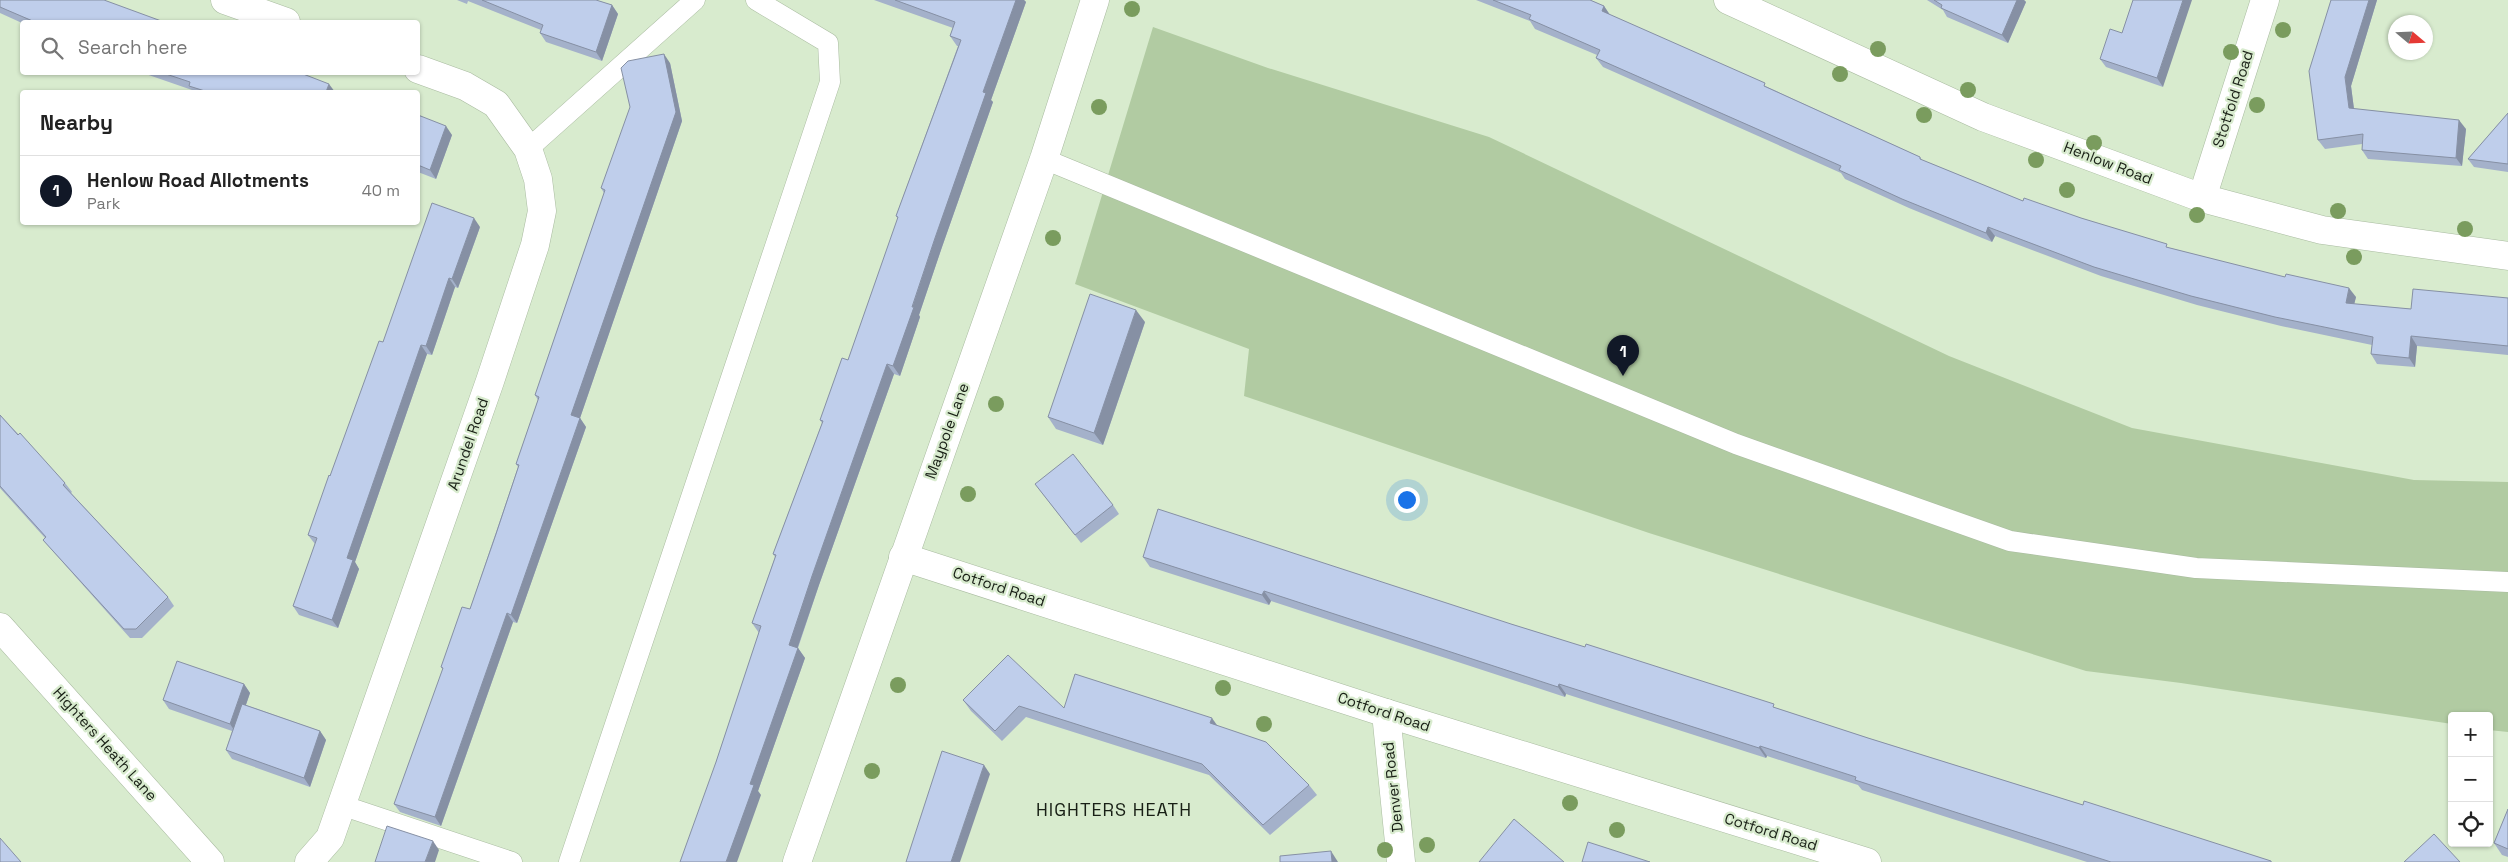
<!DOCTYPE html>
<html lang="en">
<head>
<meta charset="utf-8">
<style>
  body { margin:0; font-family:"Space Grotesk",sans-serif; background:#f2f2f2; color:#222 }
  .controls { position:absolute; right:15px; bottom:15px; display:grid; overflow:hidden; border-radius:5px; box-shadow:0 1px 4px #0004 }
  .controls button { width:45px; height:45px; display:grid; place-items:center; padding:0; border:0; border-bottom:1px solid #e0e0e0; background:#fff; color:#222; font:25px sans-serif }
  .compass { position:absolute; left:2388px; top:15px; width:45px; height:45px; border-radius:50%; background:#fff; box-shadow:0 1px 4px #0004; rotate:109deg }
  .you { position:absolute; left:1406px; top:499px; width:18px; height:18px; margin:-12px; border:4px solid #fff; border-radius:50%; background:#1a73e8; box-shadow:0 0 0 8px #1a73e833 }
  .badge { display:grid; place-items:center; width:32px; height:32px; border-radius:50%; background:#111827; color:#fff; font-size:16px; font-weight:700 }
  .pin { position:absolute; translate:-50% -41px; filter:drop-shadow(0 1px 2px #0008) }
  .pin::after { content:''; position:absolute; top:26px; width:18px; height:15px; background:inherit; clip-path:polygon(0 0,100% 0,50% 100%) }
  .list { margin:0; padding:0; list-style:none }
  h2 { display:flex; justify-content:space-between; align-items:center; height:65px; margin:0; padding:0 20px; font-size:21px }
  h2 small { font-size:16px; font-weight:400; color:#767676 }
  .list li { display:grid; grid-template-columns:32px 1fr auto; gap:15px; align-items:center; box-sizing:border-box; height:70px; padding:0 20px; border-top:1px solid #e0e0e0 }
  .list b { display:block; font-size:19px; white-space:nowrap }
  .list p { margin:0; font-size:16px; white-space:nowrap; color:#767676 }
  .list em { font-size:16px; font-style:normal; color:#767676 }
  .icon { flex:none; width:28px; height:28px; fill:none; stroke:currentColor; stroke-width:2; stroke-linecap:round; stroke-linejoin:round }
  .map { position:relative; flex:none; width:2508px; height:862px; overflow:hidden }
  .search { position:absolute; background:#fff; box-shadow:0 1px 4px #0004; left:20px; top:20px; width:400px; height:55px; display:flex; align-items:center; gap:12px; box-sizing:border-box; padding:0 18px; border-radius:5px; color:#767676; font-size:19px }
  .panel { position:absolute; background:#fff; box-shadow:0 1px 4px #0004; left:20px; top:90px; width:400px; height:135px; border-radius:5px }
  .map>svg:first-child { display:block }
  .green { fill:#b1cba2 }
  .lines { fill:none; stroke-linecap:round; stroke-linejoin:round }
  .lane-casing { stroke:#a9bba0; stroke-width:21 }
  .street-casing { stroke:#a9bba0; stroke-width:29 }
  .secondary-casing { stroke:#a9bba0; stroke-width:29 }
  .lane { stroke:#fff; stroke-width:20 }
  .street { stroke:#fff; stroke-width:28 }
  .secondary { stroke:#fff; stroke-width:28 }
  .tree { fill:#7a9c5e }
  .wall { fill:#a4b1ca }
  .shaded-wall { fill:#8690a4 }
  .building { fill:#bfceeb; stroke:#8690a4 }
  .labels { text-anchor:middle; stroke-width:4.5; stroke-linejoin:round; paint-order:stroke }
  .street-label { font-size:15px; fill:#181f15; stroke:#d8ebce }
  .quarter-label { font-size:18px; letter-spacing:1px; fill:#181f15; stroke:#d8ebce }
</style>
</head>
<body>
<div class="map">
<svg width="2508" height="862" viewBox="0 0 2508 862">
  <rect width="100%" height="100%" fill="#d8ebce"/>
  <!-- green -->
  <polygon class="green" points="1153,27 1268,68 1489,137 1949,356 2132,428 2414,480 2508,482 2508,732 2489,730 2489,716 2452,716 2452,724 2181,683 2086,671 1649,533 1244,396 1249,349 1075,284"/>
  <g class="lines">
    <defs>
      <g id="lane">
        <polyline points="528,149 695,0"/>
        <polyline points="1044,159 1736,444 2010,541 2196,568 2508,582"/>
        <polyline points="341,805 512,862"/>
        <polyline points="569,862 830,82 828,43 756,0"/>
      </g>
      <g id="street">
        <polyline points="225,0 286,22"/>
        <polyline points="1728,0 1983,117 2202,198 2322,230 2508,256"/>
        <polyline points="2202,198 2265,0"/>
        <polyline points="903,557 1386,713 1867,862"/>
        <polyline points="1386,713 1401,862"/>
        <polyline points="309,862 330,838 490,381 535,245 542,211 538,179 528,149 496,104 465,86 418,69"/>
      </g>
      <g id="secondary">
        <polyline points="0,627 210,862"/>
        <polyline points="797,862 1044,159 1095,0"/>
      </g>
    </defs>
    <!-- lane casing -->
    <use href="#lane" class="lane-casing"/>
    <!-- street casing -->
    <use href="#street" class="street-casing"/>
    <!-- secondary casing -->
    <use href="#secondary" class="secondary-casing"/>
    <!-- lane -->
    <use href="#lane" class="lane"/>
    <!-- street -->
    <use href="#street" class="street"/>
    <!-- secondary -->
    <use href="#secondary" class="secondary"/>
  </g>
  <!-- trees -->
  <g class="tree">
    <circle cx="1132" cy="9" r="8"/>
    <circle cx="2283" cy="30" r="8"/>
    <circle cx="1878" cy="49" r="8"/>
    <circle cx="2231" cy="52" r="8"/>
    <circle cx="1840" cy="74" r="8"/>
    <circle cx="1968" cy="90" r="8"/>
    <circle cx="2257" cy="105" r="8"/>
    <circle cx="1099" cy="107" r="8"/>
    <circle cx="1924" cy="115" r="8"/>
    <circle cx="2094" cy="143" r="8"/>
    <circle cx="2036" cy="160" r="8"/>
    <circle cx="2067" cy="190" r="8"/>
    <circle cx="2338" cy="211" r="8"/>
    <circle cx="2197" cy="215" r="8"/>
    <circle cx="2465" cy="229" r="8"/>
    <circle cx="1053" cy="238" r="8"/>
    <circle cx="2354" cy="257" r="8"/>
    <circle cx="996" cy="404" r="8"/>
    <circle cx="968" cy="494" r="8"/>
    <circle cx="898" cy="685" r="8"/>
    <circle cx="1223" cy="688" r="8"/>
    <circle cx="1264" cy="724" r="8"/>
    <circle cx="872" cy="771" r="8"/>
    <circle cx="1570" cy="803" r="8"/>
    <circle cx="1617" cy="830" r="8"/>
    <circle cx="1427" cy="845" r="8"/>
    <circle cx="1385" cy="850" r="8"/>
  </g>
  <!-- wall -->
  <g class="wall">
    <polygon points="0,0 164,22 22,22 22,23 0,13"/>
    <polygon points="457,0 596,0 612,5 618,14 602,61 546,42 540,33 541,30 468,1 467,4"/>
    <polygon points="874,0 1024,0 1026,2 991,100 993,102 942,247 919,315 920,317 900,376 894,374 819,585 798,648 805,658 758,791 761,795 716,762 759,633 752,623 775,557 773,554 822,423 820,420 848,360 898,219 896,216 958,46 957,46 950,36 953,28"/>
    <polygon points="1476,0 1590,0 1604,6 1610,15 1920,157 1922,160 2023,201 2081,218 2170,248 2356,297 2354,304 2411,309 2508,298 2508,355 2417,346 2415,367 2377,364 2371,354 2372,345 2281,326 2197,305 2101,276 1995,236 1992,242 1909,208 1845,179 1841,173 1603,67 1596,58 1597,55 1535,29 1530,21"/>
    <polygon points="1927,0 2024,0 2026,2 2008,43 1947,17 1943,10"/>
    <polygon points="2133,0 2163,87 2106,67 2100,59 2122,33"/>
    <polygon points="2331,0 2377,0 2351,86 2354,109 2466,129 2462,166 2368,159 2362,150 2362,144 2325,149 2318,140"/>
    <polygon points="670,63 682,121 580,418 586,427 517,623 513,622 441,826 400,812 394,804 443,670 441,667 470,609 518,467 516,464 538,400 535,395 604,193 601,188"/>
    <polygon points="140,72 298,72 335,92 194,92 192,90"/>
    <polygon points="2508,113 2508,172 2474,167 2468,159"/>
    <polygon points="418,115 452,135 436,179 418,172"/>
    <polygon points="480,227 458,288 455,287 432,355 427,354 355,562 359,569 338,628 299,615 293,606 315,544 308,535 330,476 383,342"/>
    <polygon points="1145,322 1103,445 1056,429 1048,417"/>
    <polygon points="0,415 65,483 72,492 71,493 168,597 174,606 142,638 130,638 50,548 43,540 45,538 0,488"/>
    <polygon points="1035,484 1113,505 1119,514 1081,543"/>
    <polygon points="1143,557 1511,624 1776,708 1868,738 2083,805 2271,861 2272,862 2087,862 1862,790 1858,785 1767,756 1766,758 1566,694 1565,697 1271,601 1269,605 1150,567"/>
    <polygon points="244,684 250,693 246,705 320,731 326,740 310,787 232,759 226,750 232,731 169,709 163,700"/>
    <polygon points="963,700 1064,708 1217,726 1309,785 1317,795 1270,835 1209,775 1026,717 1002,741 971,711"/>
    <polygon points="2508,809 2508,857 2502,855 2494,843"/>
  </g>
  <!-- shaded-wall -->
  <g class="shaded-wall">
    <polygon points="1016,0 1024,0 1026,2 991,100 993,102 942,247 919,315 920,317 900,376 893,366 983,92"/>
    <polygon points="2017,0 2024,0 2026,2 2008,43 2002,35"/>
    <polygon points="2183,0 2192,0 2163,87 2157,78"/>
    <polygon points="2369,0 2377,0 2351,86 2355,117 2349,108 2345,77"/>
    <polygon points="612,5 618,14 602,61 596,52"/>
    <polygon points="1604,6 1610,15 1602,11"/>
    <polygon points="664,54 670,63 682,121 578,424 571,415"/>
    <polygon points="329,84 335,92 326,92"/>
    <polygon points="2459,120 2466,129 2462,166 2456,158"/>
    <polygon points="446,126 452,135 436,179 430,170"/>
    <polygon points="474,218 480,227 458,288 452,279"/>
    <polygon points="1988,227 1995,236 1992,242 1986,233"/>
    <polygon points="449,278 455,287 432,355 426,346"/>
    <polygon points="2349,288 2356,297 2352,313 2346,303"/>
    <polygon points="1136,310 1145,322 1103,445 1094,433"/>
    <polygon points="2411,336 2417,346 2415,367 2409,358"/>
    <polygon points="421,345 427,354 355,562 359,569 338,628 332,620 347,558"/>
    <polygon points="887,364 894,374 819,585 795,655 789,645 812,576"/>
    <polygon points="580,418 586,427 517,623 511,615"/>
    <polygon points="1264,591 1271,601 1269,605 1262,595"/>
    <polygon points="507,613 513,622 441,826 435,817"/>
    <polygon points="798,648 805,658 758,791 761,795 737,862 726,862 750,784"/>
    <polygon points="244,684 250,693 236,733 230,724"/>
    <polygon points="1559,684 1566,694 1565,697 1558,687"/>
    <polygon points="1212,718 1219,728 1210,723"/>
    <polygon points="320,731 326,740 310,787 304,778"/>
    <polygon points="1760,746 1767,756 1766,758 1759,748"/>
    <polygon points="984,765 990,774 960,862 951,862"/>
    <polygon points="433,841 439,850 435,862 425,862"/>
    <polygon points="1331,851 1338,862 1332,862"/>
  </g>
  <!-- building -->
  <g class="building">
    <polygon points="0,0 104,0 164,22 35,22 0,7"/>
    <polygon points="482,0 596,0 612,5 596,52 540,33 543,25"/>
    <polygon points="895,0 1016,0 983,92 986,93 935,238 912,307 914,307 893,366 887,364 812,576 789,645 798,648 750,784 754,785 726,862 680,862 716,762 761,626 752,623 776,555 773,554 823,421 820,420 842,358 848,360 898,217 896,216 961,40 950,36 955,22"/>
    <polygon points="1493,0 1590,0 1604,6 1602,11 1765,83 1764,86 1920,157 1920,159 2023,201 2024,198 2081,218 2167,244 2166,247 2285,277 2286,274 2349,288 2346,303 2411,309 2413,289 2508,298 2508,346 2411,336 2409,358 2371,354 2373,337 2275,317 2191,296 2094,267 1988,227 1986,233 1902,199 1839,170 1841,166 1596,58 1600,50 1529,19 1531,15"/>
    <polygon points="1934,0 2017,0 2002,35 1941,8 1942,5"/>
    <polygon points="2133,0 2183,0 2157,78 2100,59 2110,29 2122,33"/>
    <polygon points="2331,0 2369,0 2345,77 2349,108 2459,120 2456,158 2362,150 2363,134 2318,140 2309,71"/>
    <polygon points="664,54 676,112 571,415 580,418 511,615 507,613 435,817 394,804 443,668 441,667 462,607 470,609 496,534 519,465 516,464 539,397 535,395 605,190 601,188 630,107 621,68 628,61"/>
    <polygon points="160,72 298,72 329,84 326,92 208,92 189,86 190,82"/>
    <polygon points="2508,113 2508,164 2468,159"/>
    <polygon points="418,115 446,126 430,170 418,165"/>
    <polygon points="432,203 474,218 452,279 449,278 426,346 421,345 347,558 353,560 332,620 293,606 317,538 308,535 329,475 330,476 379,341 383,342"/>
    <polygon points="1090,294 1136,310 1094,433 1048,417"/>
    <polygon points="0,415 18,435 20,433 65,483 63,485 168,597 136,629 124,629 43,540 46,537 0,486"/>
    <polygon points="1073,454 1113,505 1075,535 1035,484"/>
    <polygon points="1158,509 1511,624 1585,647 1586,644 1774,704 1773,707 1868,738 2083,805 2084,801 2271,861 2271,862 2111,862 1855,780 1856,777 1760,746 1759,748 1559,684 1558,687 1264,591 1262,595 1143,557"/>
    <polygon points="1008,655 1064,708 1075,674 1212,718 1210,723 1266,742 1309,785 1263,825 1202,764 1019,706 995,731 963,700"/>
    <polygon points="177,661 244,684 230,724 163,700"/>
    <polygon points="242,704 320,731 304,778 226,750"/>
    <polygon points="942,751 984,765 951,862 906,862"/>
    <polygon points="2508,809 2508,849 2494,843"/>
    <polygon points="1514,819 1564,862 1479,862"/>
    <polygon points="387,826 433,841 425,862 375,862"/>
    <polygon points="2434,834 2460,862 2404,862"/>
    <polygon points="0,838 21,862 0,862"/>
    <polygon points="1588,842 1650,862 1582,862"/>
    <polygon points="1331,851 1332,862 1280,862 1280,856"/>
  </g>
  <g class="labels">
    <!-- street labels -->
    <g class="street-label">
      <text transform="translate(2233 99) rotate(-72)" y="5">Stotfold Road</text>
      <text transform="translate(2108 163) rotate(21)" y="5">Henlow Road</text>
      <text transform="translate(947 431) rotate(-70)" y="5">Maypole Lane</text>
      <text transform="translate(468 444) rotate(-71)" y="5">Arundel Road</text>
      <text transform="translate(999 587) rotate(18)" y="5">Cotford Road</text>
      <text transform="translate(1384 712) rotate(18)" y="5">Cotford Road</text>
      <text transform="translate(105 744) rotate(48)" y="5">Highters Heath Lane</text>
      <text transform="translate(1393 787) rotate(-96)" y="5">Denver Road</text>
      <text transform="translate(1771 832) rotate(17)" y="5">Cotford Road</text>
    </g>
    <!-- quarter labels -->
    <g class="quarter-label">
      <text x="1114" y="816">HIGHTERS HEATH</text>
    </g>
  </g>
</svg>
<div class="controls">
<button>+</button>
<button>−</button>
<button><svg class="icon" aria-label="locate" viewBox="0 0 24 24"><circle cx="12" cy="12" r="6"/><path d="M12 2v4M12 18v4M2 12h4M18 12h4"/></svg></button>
</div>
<svg class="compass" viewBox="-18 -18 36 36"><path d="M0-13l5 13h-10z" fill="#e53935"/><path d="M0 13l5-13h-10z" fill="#767676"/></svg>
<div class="you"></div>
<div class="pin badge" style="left:1623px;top:376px">1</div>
<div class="search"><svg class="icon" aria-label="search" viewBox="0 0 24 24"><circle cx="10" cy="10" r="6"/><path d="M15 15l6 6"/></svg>Search here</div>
<section class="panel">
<h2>Nearby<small></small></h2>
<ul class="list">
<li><span class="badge">1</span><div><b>Henlow Road Allotments</b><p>Park</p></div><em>40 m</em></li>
</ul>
</section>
</div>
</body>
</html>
